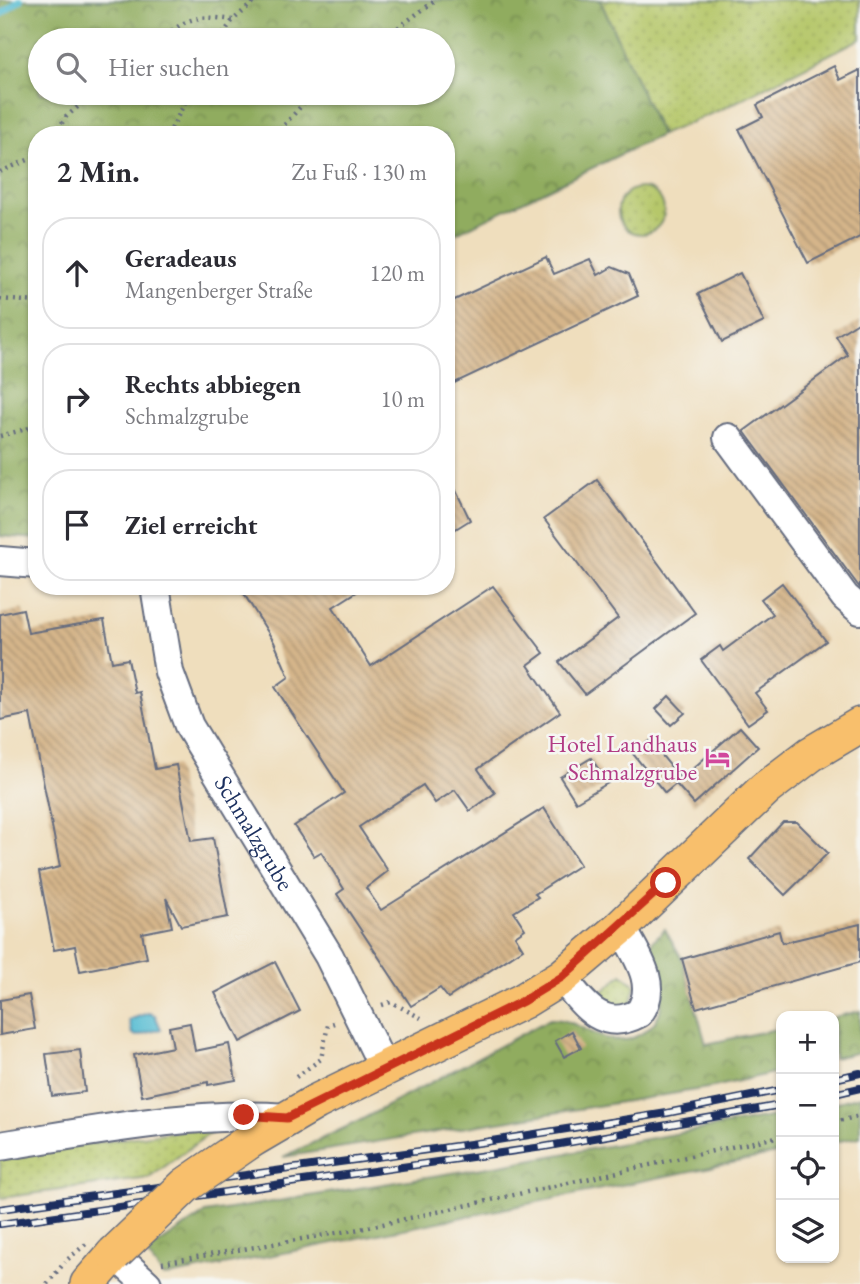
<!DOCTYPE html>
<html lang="de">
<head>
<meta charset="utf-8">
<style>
  body { margin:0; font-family:"EB Garamond",serif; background:#f7f7f7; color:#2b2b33 }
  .controls { position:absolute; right:21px; bottom:21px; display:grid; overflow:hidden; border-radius:14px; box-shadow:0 2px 5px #0004 }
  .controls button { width:63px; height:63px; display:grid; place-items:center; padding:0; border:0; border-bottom:2px solid #e1e1e2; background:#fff; color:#2b2b33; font:35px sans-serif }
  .stop { position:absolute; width:21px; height:21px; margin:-16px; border:5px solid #c8321e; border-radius:50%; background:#fff }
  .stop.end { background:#c8321e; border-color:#fff; box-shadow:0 2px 7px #0008 }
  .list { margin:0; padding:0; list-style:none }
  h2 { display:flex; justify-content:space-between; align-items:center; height:91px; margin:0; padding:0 28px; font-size:30px }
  h2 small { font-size:23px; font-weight:400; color:#7c7c81 }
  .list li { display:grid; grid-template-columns:46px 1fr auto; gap:21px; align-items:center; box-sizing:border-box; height:112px; margin:0 14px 14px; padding:0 14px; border:2px solid #e1e1e2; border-radius:28px }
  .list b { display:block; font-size:26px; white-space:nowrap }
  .list p { margin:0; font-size:23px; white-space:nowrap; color:#7c7c81 }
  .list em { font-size:23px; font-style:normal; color:#7c7c81 }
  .icon { flex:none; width:38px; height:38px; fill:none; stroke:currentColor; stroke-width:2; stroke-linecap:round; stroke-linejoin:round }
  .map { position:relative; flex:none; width:860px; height:1284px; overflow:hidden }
  .search { position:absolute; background:#fff; box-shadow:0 2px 5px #0004; left:28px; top:28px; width:427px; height:77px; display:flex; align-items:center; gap:18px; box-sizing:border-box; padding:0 24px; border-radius:38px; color:#7c7c81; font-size:26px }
  .panel { position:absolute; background:#fff; box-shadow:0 2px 5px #0004; left:28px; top:126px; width:427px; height:469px; border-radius:28px }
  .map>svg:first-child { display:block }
  .grass { fill:url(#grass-dots); stroke:#687b64; stroke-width:2 }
  .forest { fill:url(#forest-crowns); stroke:#566e5e; stroke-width:2; fill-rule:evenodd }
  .water { fill:#55bcd2; stroke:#387698; stroke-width:2 }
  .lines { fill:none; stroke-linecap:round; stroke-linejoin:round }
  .stream { stroke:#55bcd2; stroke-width:7 }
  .building { fill:url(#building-back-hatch) }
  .minor-casing { stroke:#656c7f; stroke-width:32 }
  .major-casing { stroke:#656c7f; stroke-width:38 }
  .path { stroke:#656c7f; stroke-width:4.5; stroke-dasharray:2 5; stroke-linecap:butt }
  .minor { stroke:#fff; stroke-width:28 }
  .major { stroke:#f8bf6c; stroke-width:35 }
  .rail-casing { stroke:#1b2f5e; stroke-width:8 }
  .rail { stroke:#f6f6f2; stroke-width:5; stroke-dasharray:16; stroke-linecap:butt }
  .major-bridge-casing { stroke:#656c7f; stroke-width:38; stroke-linecap:butt }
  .path-bridge { stroke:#656c7f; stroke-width:4.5; stroke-dasharray:2 5; stroke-linecap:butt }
  .major-bridge { stroke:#f8bf6c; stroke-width:35 }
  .route { stroke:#c8321e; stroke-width:9 }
  .labels { text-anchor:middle; stroke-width:5; stroke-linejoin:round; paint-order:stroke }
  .hotel-label { font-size:24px; fill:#b23c85; stroke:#f6f6f2; text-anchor:end }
  .street-label { font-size:24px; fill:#1b2f5e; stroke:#f6f6f2 }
</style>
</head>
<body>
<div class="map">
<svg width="860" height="1284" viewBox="0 0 860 1284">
  <defs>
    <pattern id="grass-dots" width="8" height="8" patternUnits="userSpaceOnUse" patternTransform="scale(1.75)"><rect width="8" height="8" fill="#b6c76a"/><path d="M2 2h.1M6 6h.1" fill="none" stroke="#9cab5e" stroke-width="1.8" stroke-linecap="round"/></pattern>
    <pattern id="forest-crowns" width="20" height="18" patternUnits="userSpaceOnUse" patternTransform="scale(1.75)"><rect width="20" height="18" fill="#90ac5e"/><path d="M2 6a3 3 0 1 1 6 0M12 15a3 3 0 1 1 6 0" fill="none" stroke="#758c51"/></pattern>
    <pattern id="building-back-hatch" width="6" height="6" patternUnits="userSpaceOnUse" patternTransform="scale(1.75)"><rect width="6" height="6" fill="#d5b58a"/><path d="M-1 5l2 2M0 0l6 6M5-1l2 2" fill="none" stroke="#ac9474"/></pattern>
  </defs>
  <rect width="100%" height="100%" fill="#f6f6f2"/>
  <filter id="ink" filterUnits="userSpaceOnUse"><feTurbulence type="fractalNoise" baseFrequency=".0143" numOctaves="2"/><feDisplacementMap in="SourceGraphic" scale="14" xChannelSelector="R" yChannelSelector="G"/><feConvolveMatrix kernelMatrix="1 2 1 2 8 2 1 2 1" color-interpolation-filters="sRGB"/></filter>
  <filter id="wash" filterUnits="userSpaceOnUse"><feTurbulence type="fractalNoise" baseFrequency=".00686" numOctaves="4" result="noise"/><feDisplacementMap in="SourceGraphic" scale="28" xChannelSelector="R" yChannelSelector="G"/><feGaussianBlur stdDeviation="1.57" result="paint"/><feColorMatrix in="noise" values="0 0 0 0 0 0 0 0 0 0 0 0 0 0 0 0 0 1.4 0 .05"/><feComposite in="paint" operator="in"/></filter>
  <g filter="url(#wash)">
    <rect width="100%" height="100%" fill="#efdebd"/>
    <!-- grass -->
    <g class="grass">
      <polygon points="600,0 860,0 860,39 722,109 661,135"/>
      <circle cx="641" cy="211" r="23"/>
      <polygon points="622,974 635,985 632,1002 617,1010 602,1001 599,995"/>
      <polygon points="221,1125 149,1178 0,1198 0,1156"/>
    </g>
    <!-- forest -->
    <g class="forest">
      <path d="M0 0H600L661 135 446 238V135H37V539L0 536ZM443 40V93H40V40Z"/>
      <path d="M665 929 682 959 706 1044 781 1028V1071L714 1087 283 1157 359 1121 550 1019C570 1018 583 1030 600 1036 612 1041 626 1042 637 1036 675 1018 660 983 648 952L652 942Z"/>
      <polygon points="860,1011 860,1052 834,1058 834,1017"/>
      <polygon points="860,1096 860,1137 834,1142 834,1103"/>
      <polygon points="781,1115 781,1153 164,1277 146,1253 205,1213 501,1165"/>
    </g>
    <!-- water -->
    <polygon class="water" points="148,1013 155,1015 161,1029 136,1036 132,1033 129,1020"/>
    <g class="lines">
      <!-- stream -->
      <polyline class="stream" points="0,15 20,0"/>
    </g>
    <g id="blocks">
      <!-- building -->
      <g class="building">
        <polygon points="834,66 840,80 860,70 860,237 808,263 739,129 763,117 757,105"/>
        <polygon points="546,257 554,274 590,259 598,275 612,267 629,274 638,296 446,387 446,304"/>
        <polygon points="740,273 764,322 722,342 698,294"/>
        <polygon points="860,321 860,588 744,431 848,355 836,336"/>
        <polygon points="446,470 470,520 446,535"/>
        <polygon points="597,480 695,613 585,694 559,662 618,618 544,519"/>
        <polygon points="782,583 826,641 755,693 768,710 748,724 701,660 720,646 723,651 773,614 761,599"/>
        <polygon points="239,586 366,586 333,607 371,666 493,586 544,653 528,665 560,712 478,769 495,793 470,811 455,790 435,803 423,785 359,827 388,871 366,888 381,910 544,808 580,865 535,894 538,897 514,912 525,929 515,936 523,949 448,998 440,988 411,1006 337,894 344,889 321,852 314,856 294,826 344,793 275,687 289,677 274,642"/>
        <polygon points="23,609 28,633 104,620 112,662 128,659 135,693 140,692 155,769 176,765 191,841 213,838 228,917 181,926 166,898 172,927 142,933 147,958 80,971 75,946 54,950 39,872 60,867 30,714 0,720 0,614"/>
        <polygon points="669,696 685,713 671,725 656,709"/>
        <polygon points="740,727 758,747 694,804 676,784 665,793 633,754 650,741 681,779"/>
        <polygon points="591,758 608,783 576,802 560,777"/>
        <polygon points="783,822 797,822 828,853 785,895 749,859"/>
        <polygon points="860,924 860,962 696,1008 682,959 779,931 782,943"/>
        <polygon points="275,962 300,1011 240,1042 215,993"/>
        <polygon points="29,995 35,1029 0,1035 0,1000"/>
        <polygon points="190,1023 195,1051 229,1044 236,1080 208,1085 208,1082 142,1096 134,1055 173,1047 169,1027"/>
        <polygon points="572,1031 581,1048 564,1057 555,1041"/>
        <polygon points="80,1050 85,1092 52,1096 46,1054"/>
      </g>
    </g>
  </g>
  <g filter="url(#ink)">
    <use href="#blocks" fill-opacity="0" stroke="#656c7f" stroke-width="2"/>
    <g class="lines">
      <defs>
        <g id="minor">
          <polyline points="728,438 845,597 860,610"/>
          <polyline points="0,561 37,564"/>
          <path id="s1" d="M155 586 169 672 189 726 329 956 384 1068"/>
          <path d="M562 977C583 1004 602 1033 639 1013 660 985 635 953 621 927"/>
          <path d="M0 1146C95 1131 191 1111 287 1118"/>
          <polyline points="114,1254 147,1284"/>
        </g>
        <g id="major">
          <polyline points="251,1140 316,1102 523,1001 562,977 621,927 765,789 811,754 860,725"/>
          <polyline points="88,1284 114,1254"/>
        </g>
      </defs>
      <!-- minor casing -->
      <use href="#minor" class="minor-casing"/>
      <!-- major casing -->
      <use href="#major" class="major-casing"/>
      <!-- path -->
      <g class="path">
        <path d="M161 40C188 16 198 15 233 20"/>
        <polyline points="219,40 233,20 256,0"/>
        <polyline points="381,40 436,0"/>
        <polyline points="54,135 66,117 94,93"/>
        <polyline points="168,135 190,93"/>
        <polyline points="275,135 313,93"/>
        <polyline points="0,172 37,156"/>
        <polyline points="0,299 37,302"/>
        <polyline points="0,436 37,426"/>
        <polyline points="382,1005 391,1002 421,1018"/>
        <polyline points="296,1077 321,1059 328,1025 334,1023"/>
        <polyline points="834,1122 860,1116"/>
        <polyline points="162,1263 360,1229 781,1136"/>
        <polyline points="47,1284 65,1262"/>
      </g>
      <!-- minor -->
      <use href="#minor" class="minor"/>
      <!-- major -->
      <use href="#major" class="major"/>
      <defs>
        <g id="rail">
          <polyline points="834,1079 860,1073"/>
          <polyline points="834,1094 860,1088"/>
          <polyline points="0,1209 485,1142 667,1113 781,1090"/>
          <polyline points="0,1224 543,1147 781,1105"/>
        </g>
      </defs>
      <!-- rail casing -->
      <use href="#rail" class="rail-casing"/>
      <!-- rail -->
      <use href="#rail" class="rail"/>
      <defs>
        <polyline id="major-bridge" points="114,1254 186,1185 251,1140"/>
      </defs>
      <!-- major-bridge casing -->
      <use href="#major-bridge" class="major-bridge-casing"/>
      <!-- path-bridge -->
      <polyline class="path-bridge" points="68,1259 86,1244"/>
      <!-- major-bridge -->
      <use href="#major-bridge" class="major-bridge"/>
    </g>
  </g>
  <g class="lines" filter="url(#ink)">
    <!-- route -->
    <polyline class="route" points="244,1115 287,1118 523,1001 562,977 666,883"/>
  </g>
  <!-- icons -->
  <defs>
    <symbol id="hotel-bare" viewBox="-9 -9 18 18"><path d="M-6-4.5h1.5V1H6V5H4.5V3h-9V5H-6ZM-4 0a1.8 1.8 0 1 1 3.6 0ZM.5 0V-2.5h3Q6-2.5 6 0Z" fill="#d1479c" stroke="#f6f6f2" stroke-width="2.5" paint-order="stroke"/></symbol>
  </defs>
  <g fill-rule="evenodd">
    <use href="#hotel-bare" x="700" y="740" width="35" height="35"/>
  </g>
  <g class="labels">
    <!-- hotel labels -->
    <g class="hotel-label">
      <text x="697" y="752">Hotel Landhaus<tspan x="697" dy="28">Schmalzgrube</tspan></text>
    </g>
    <!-- street labels -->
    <g class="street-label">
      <text dy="8" stroke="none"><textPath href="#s1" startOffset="270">Schmalzgrube</textPath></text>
    </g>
  </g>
</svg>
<div class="controls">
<button>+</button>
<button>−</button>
<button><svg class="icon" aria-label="locate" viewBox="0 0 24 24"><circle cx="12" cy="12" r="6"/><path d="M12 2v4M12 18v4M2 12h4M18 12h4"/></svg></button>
<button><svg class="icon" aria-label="layers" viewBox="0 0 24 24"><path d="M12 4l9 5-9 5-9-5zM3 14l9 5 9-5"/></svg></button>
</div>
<div class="stop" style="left:666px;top:883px"></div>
<div class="stop end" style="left:244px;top:1115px"></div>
<div class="search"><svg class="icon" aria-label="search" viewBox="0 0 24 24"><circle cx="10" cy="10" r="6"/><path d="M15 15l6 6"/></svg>Hier suchen</div>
<section class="panel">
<h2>2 Min.<small>Zu Fuß · 130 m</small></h2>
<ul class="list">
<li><svg class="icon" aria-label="ahead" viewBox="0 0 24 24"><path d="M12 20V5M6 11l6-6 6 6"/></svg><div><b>Geradeaus</b><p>Mangenberger Straße</p></div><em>120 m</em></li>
<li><svg class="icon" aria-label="right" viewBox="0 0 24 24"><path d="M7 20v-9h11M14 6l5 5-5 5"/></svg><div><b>Rechts abbiegen</b><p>Schmalzgrube</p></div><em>10 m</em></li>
<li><svg class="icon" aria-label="arrive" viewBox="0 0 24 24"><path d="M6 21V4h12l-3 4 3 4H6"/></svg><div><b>Ziel erreicht</b></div></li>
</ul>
</section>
</div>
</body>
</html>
